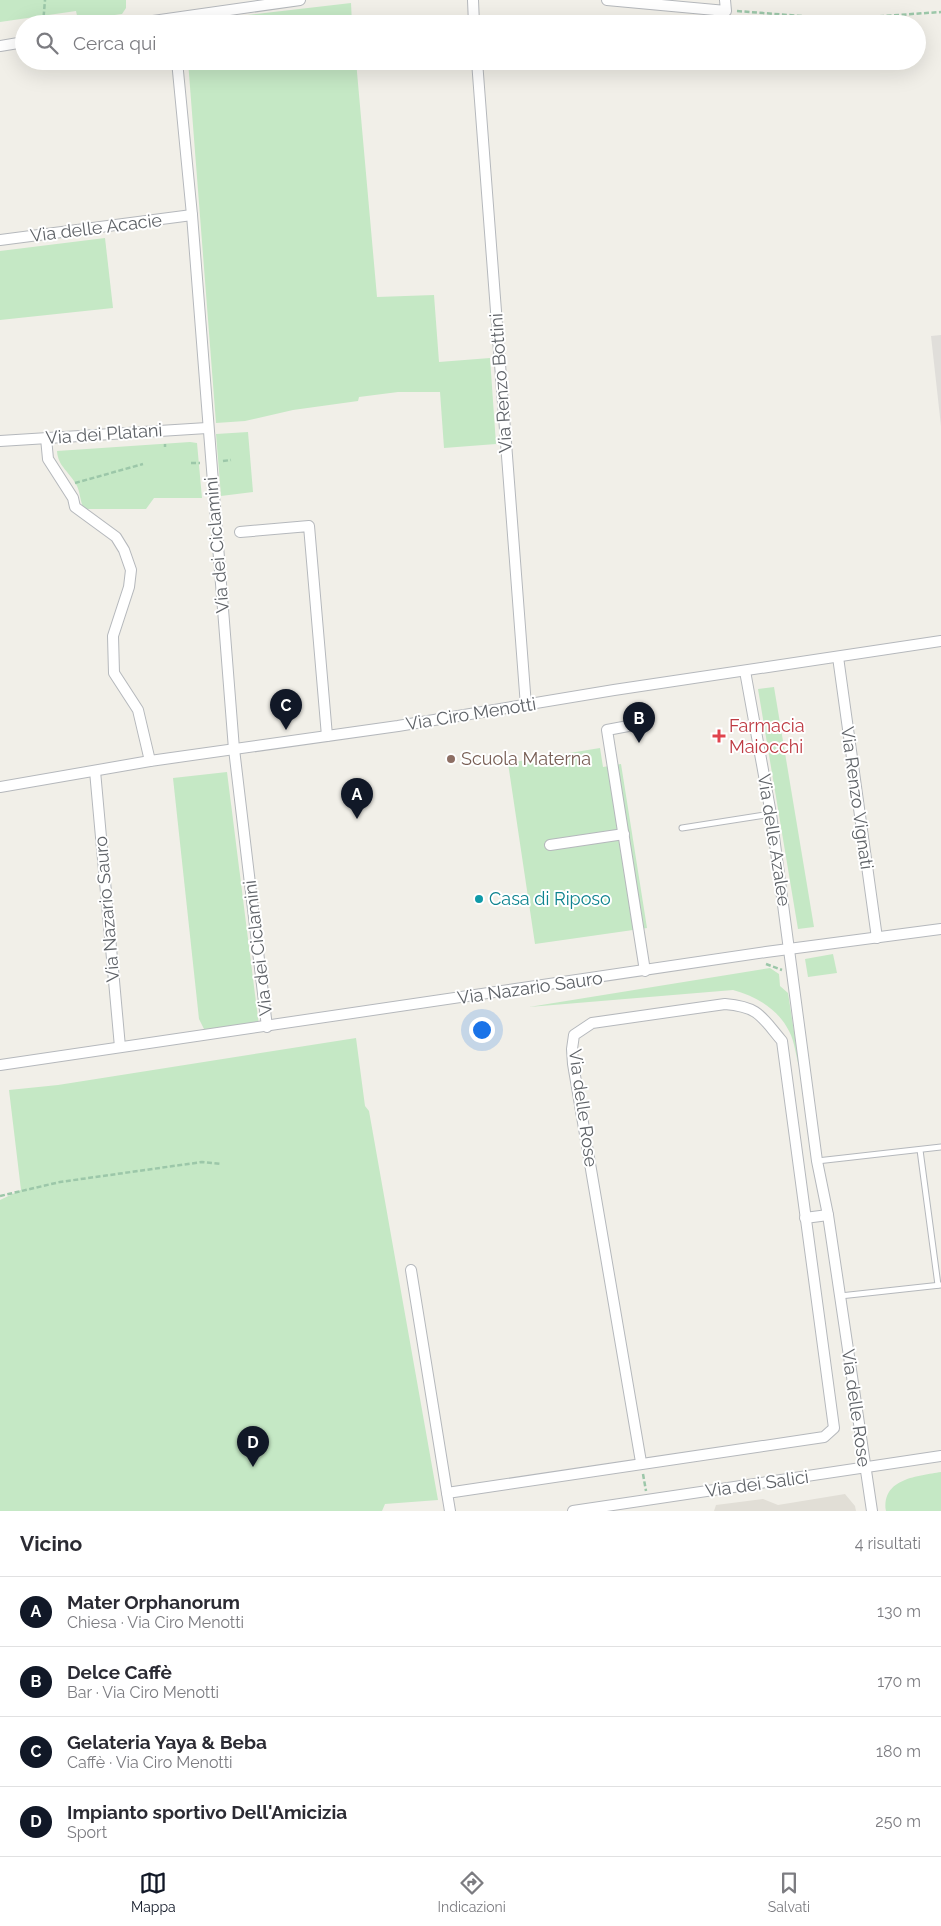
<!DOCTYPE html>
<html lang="it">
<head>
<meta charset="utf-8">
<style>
  body { margin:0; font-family:Raleway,sans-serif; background:#f7f7f7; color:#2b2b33 }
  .you { position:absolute; left:481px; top:1029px; width:18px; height:18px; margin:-12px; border:4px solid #fff; border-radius:50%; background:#1a73e8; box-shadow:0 0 0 8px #1a73e833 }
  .badge { display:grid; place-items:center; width:32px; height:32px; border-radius:50%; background:#111827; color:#fff; font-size:16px; font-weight:700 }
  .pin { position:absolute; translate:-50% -41px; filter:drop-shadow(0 1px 2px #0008) }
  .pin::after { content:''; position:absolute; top:26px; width:18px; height:15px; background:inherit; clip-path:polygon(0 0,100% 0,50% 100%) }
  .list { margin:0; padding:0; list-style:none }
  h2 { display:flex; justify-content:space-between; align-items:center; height:65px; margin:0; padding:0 20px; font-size:21px }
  h2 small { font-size:16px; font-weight:400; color:#7c7c81 }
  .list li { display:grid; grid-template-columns:32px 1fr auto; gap:15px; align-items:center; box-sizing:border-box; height:70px; padding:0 20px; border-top:1px solid #e1e1e2 }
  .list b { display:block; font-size:19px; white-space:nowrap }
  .list p { margin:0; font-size:16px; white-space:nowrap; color:#7c7c81 }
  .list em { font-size:16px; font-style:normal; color:#7c7c81 }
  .icon { flex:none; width:28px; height:28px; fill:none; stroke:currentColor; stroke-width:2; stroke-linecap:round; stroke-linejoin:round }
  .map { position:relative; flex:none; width:941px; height:1511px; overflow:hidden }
  .search { position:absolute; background:#fff; box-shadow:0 5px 20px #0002; left:15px; right:15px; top:15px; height:55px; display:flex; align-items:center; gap:12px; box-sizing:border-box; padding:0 18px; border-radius:28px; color:#7c7c81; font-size:19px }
  .sheet { height:345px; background:#fff }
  nav { display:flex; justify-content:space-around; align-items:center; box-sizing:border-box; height:70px; border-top:1px solid #e1e1e2; background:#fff; font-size:14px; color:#7c7c81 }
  nav a { display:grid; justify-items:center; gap:2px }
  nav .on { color:#111827 }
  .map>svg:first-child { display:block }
  .industrial { fill:#e0deda }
  .education { fill:#e1ded6 }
  .green { fill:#c5e8c5 }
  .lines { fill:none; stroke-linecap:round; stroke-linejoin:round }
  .lane-casing { stroke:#b5b8bc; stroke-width:7 }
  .street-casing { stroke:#b5b8bc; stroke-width:12 }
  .path { stroke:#9cc7a9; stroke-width:2.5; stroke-dasharray:5 2.5; stroke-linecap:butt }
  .lane { stroke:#fff; stroke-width:5 }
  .street { stroke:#fff; stroke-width:10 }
  .health-dot { fill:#e0444e; stroke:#fff; stroke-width:2 }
  .education-dot { fill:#8d6e63; stroke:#fff; stroke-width:2 }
  .culture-dot { fill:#0f9aa8; stroke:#fff; stroke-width:2 }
  .labels { text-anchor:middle; stroke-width:4; stroke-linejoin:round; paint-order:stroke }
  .street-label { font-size:18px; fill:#5f6368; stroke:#fff }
  .health-label { font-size:18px; fill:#be3a42; stroke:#fff; text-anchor:start }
  .education-label { font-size:18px; fill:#785e54; stroke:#fff; text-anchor:start }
  .culture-label { font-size:18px; fill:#0d838f; stroke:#fff; text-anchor:start }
</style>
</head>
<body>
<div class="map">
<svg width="941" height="1511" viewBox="0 0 941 1511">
  <rect width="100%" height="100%" fill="#f1efe8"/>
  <!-- industrial -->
  <polygon class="industrial" points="941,335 941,426 931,336"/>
  <!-- education -->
  <polygon class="education" points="845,1494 855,1506 856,1511 714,1511 716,1505 763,1499 778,1505"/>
  <!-- green -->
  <g class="green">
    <polygon points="0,0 126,0 126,8 122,14 78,20 76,11 0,22"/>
    <polygon points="351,3 352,24 186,24 186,22"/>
    <polygon points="188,61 356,61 377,297 434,295 439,362 490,358 496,444 444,448 440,392 398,392 359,397 358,401 293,410 245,421 216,423"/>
    <polygon points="105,238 113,308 0,320 0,251"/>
    <polygon points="248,432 253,492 221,496 216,434"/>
    <path d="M190 442 197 443 202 498H154L146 509H84C80 501 80 492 77 486 70 472 58 467 57 451Z"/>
    <polygon points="774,687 814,927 798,929 758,689"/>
    <polygon points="600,748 603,767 621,764 647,928 535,944 508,763"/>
    <polygon points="227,772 259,1026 206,1033 199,1019 173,778"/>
    <polygon points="833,954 837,973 808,977 805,959"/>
    <path d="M770 968 779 974 780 986 788 993 800 1070C796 1058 795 1042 789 1031 778 1009 756 996 733 990L529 1007Z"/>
    <polygon points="356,1038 365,1106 369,1111 438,1500 385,1504 382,1511 0,1511 0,1200 21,1190 9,1090 58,1085"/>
    <path d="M941 1472V1511H886C881 1478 919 1476 941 1472Z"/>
  </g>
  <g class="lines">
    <defs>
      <g id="lane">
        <polyline points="682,828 771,814"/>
        <polyline points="920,1150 938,1285"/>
        <polyline points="817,1161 941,1147"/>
        <polyline points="840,1296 941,1285"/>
      </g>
      <g id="street">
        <polyline points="473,0 474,24"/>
        <polyline points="607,0 726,11 725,0"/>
        <polyline points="132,24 300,0"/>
        <polyline points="0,46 24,42"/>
        <polyline points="177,61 192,215 234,749 267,1027"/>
        <polyline points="477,61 526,706"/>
        <polyline points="0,240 192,215"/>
        <polyline points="46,438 48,459 73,498 75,507 116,537 124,550 131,570 129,587 113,636 114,673 138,710 150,761"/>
        <polyline points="0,441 207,428"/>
        <polyline points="240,532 309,526 327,736"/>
        <polyline points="838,657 877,938"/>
        <polyline points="745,671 771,814 817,1161 828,1215 872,1511"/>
        <polyline points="639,724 607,730 645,971"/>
        <polyline points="95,771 120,1047"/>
        <polyline points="0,787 150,761 398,726 614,690 941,641"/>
        <polyline points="550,845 624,834"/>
        <polyline points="0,1065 766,952 941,929"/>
        <polyline points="805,1218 828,1215"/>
        <path d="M411 1270 447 1493 824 1437 834 1428 782 1041C761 1016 759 1007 725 1004L592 1023 574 1035 572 1049 573 1064 641 1462"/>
        <polyline points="447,1493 450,1511"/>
        <polyline points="573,1511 941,1456"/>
      </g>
    </defs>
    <!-- lane casing -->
    <use href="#lane" class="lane-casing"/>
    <!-- street casing -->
    <use href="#street" class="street-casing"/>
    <!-- path -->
    <g class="path">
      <polyline points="737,11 840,19 941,12"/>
      <polyline points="43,24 45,0"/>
      <polyline points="165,444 165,447"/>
      <polyline points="223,461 231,460"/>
      <polyline points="191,463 200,463"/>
      <polyline points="75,483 143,464"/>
      <polyline points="766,964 782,970"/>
      <polyline points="0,1196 60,1182 202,1162 221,1164"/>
      <polyline points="643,1474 646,1491"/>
    </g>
    <!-- lane -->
    <use href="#lane" class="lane"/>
    <!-- street -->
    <use href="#street" class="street"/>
  </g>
  <!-- markers -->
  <path class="health-dot" d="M716.5 728.5h5v5h5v5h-5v5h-5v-5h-5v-5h5z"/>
  <circle class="education-dot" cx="451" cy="759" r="5"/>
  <circle class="culture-dot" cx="479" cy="899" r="5"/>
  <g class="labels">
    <!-- street labels -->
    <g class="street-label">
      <text transform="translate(96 228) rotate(-7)" y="6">Via delle Acacie</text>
      <text transform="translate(501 383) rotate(-94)" y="6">Via Renzo Bottini</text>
      <text transform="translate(104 434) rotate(-4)" y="6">Via dei Platani</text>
      <text transform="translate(217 545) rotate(-95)" y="6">Via dei Ciclamini</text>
      <text transform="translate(471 714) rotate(-9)" y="6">Via Ciro Menotti</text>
      <text transform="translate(857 798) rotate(82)" y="6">Via Renzo Vignati</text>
      <text transform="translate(774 840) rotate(81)" y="6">Via delle Azalee</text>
      <text transform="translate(107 909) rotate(-95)" y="6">Via Nazario Sauro</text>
      <text transform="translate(258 948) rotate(-97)" y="6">Via dei Ciclamini</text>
      <text transform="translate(530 988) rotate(-8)" y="6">Via Nazario Sauro</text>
      <text transform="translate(583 1108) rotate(82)" y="6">Via delle Rose</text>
      <text transform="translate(856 1408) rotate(82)" y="6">Via delle Rose</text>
      <text transform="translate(757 1484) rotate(-8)" y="6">Via dei Salici</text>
    </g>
    <!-- health labels -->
    <g class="health-label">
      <text x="729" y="732">Farmacia<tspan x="729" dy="21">Maiocchi</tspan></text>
    </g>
    <!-- education labels -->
    <g class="education-label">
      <text x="461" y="765">Scuola Materna</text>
    </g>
    <!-- culture labels -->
    <g class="culture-label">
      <text x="489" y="905">Casa di Riposo</text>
    </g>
  </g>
</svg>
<div class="you"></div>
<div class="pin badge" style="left:357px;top:819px">A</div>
<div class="pin badge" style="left:639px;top:743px">B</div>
<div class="pin badge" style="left:286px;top:730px">C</div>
<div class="pin badge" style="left:253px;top:1467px">D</div>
<div class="search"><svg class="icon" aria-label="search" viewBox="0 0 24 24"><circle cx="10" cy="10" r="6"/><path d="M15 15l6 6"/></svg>Cerca qui</div>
</div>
<section class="sheet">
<h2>Vicino<small>4 risultati</small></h2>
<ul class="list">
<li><span class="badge">A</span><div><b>Mater Orphanorum</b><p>Chiesa · Via Ciro Menotti</p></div><em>130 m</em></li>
<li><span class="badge">B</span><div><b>Delce Caffè</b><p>Bar · Via Ciro Menotti</p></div><em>170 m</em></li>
<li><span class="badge">C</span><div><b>Gelateria Yaya &amp; Beba</b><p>Caffè · Via Ciro Menotti</p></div><em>180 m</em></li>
<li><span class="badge">D</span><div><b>Impianto sportivo Dell'Amicizia</b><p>Sport</p></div><em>250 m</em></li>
</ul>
</section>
<nav>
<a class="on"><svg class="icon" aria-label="map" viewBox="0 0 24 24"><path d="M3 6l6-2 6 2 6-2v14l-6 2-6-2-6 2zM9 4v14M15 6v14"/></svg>Mappa</a>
<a><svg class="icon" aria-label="directions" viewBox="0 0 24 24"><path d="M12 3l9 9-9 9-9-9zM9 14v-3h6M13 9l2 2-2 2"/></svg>Indicazioni</a>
<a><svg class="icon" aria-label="saved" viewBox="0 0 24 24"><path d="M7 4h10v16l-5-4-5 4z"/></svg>Salvati</a>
</nav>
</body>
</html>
